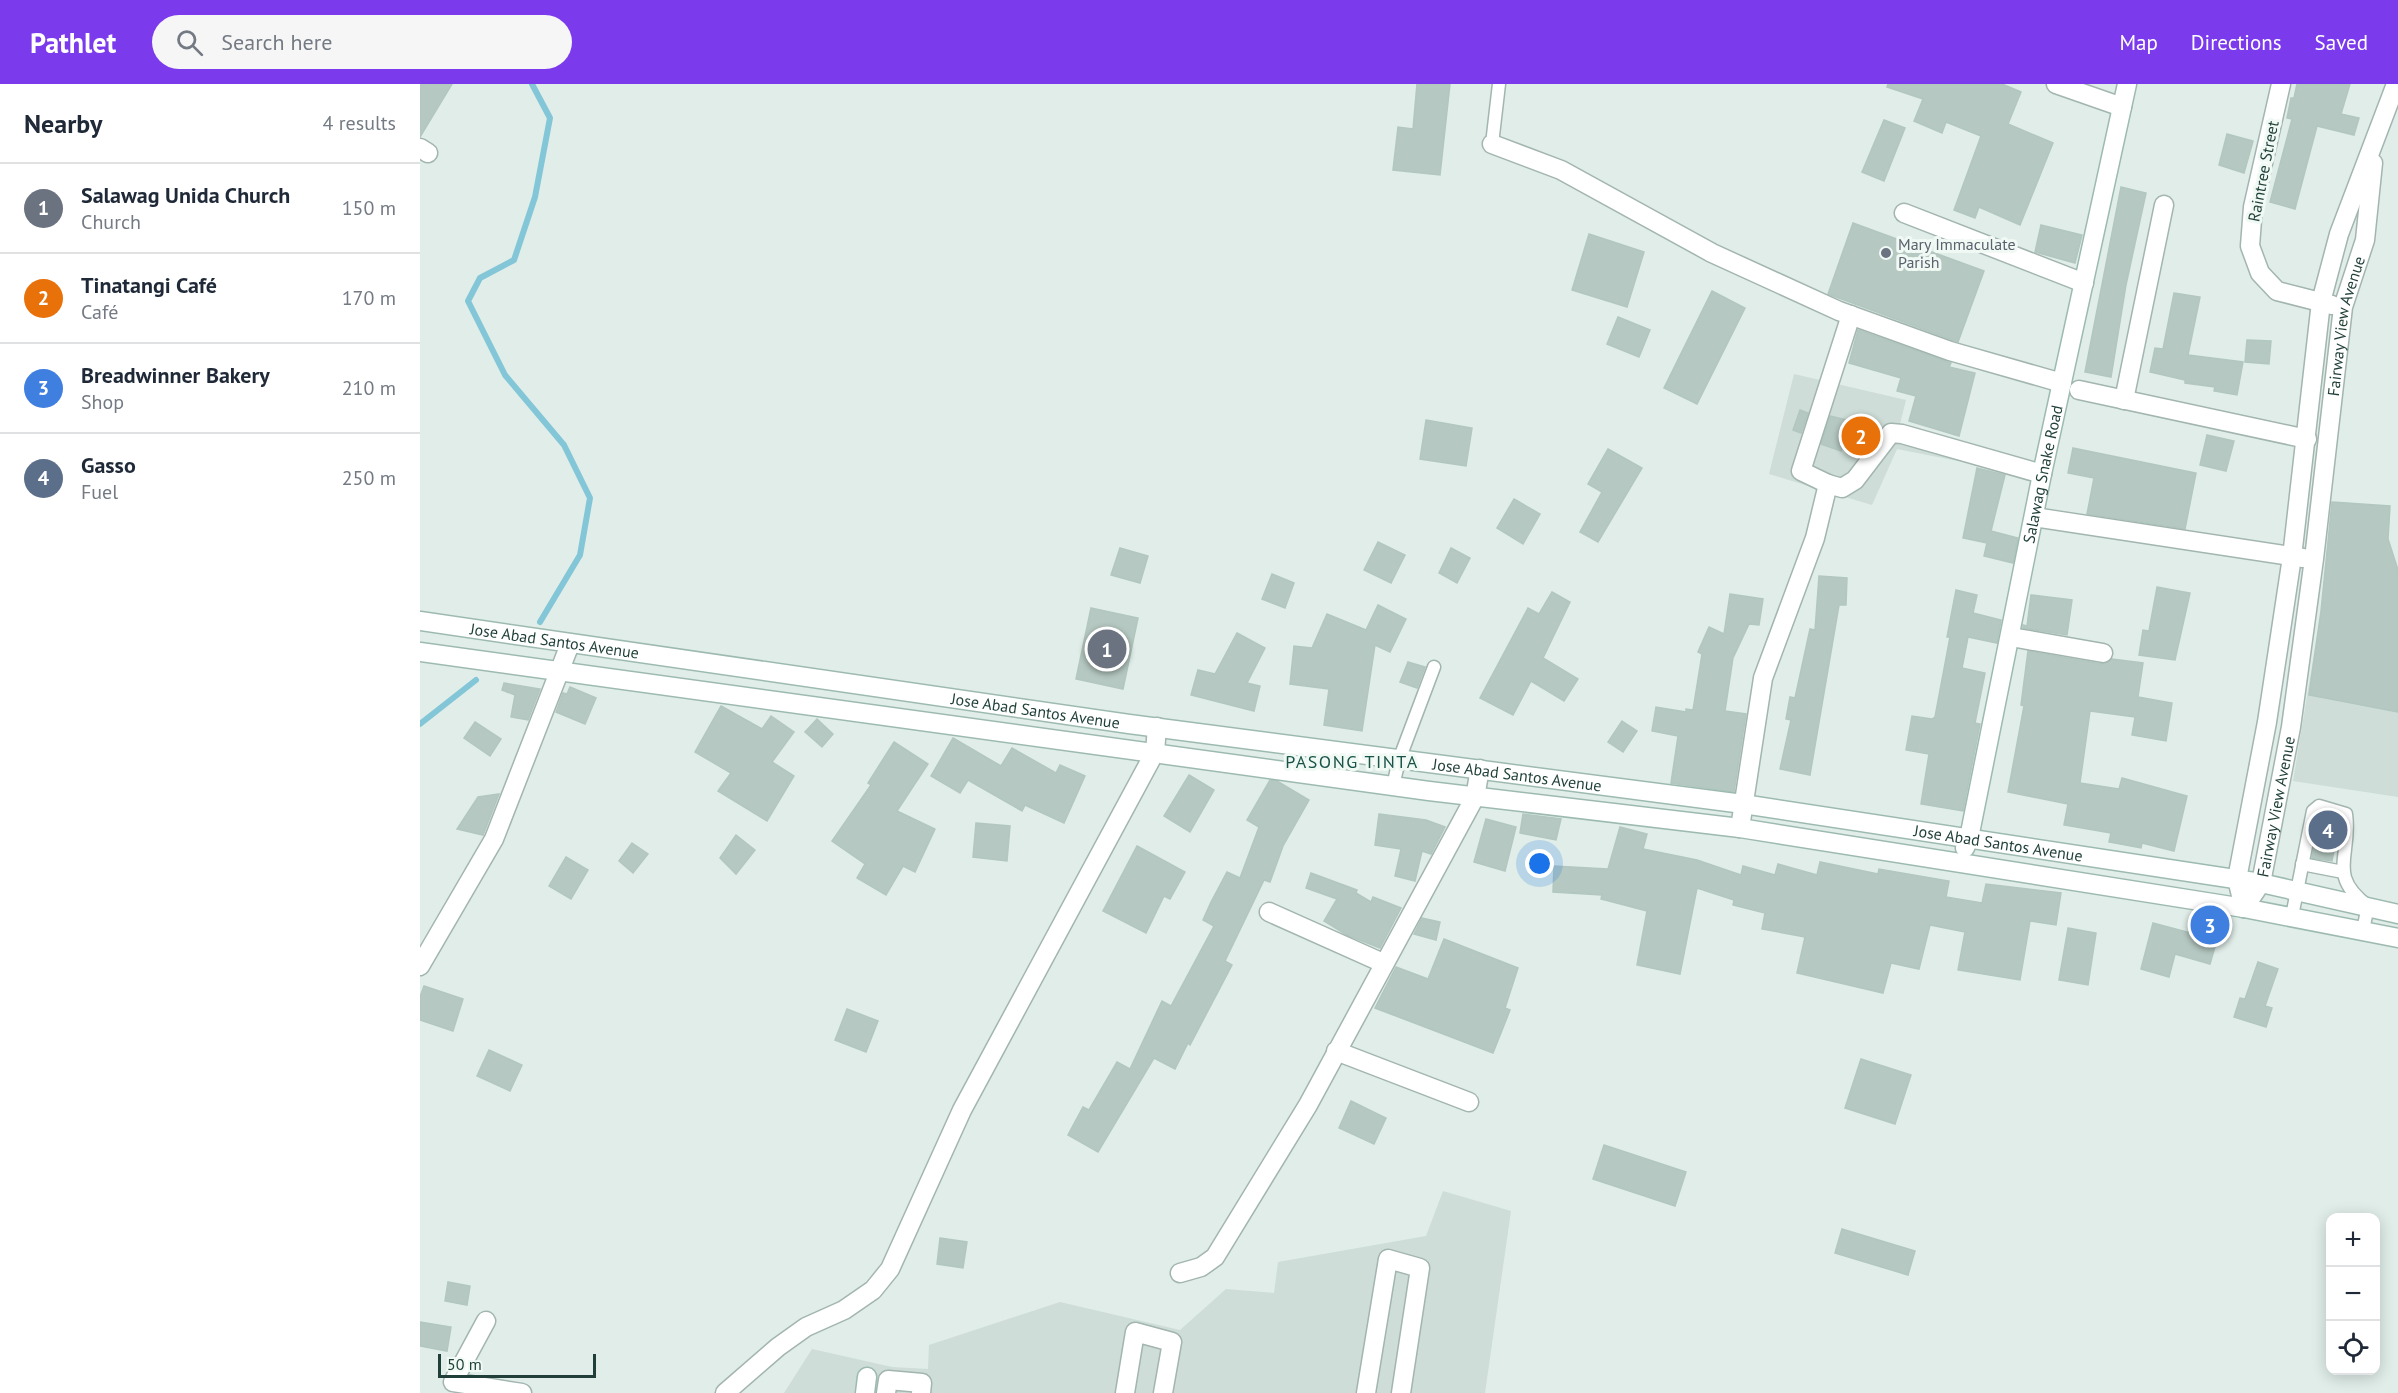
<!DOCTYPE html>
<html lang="en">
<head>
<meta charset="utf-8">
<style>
  body { margin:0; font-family:"PT Sans",sans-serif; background:#f6f6f7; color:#1f2937 }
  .controls { position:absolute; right:18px; bottom:18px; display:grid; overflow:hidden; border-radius:12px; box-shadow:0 3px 15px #0003 }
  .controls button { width:54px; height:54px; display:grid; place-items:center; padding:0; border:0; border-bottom:2px solid #e0e1e3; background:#fff; color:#1f2937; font:30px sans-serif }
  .scale { position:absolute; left:18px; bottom:15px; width:158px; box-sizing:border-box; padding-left:6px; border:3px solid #1f3f38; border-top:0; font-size:16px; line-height:21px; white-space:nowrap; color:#1f3f38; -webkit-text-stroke:4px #f1f9f5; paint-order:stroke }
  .you { position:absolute; left:1120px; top:780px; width:21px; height:21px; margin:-15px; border:4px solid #fff; border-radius:50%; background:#1a73e8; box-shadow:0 0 0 9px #1a73e833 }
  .badge { display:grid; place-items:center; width:39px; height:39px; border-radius:50%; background:#7c3aed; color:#fff; font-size:20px; font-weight:700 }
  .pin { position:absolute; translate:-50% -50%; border:3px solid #fff; box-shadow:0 2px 6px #0006 }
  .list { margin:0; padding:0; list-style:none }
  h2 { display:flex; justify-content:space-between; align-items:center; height:78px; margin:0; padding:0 24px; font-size:26px }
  h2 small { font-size:20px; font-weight:400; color:#747a83 }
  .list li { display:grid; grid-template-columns:39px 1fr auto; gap:18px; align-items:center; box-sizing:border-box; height:90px; padding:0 24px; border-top:2px solid #e0e1e3 }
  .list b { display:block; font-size:22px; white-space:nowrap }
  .list p { margin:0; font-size:20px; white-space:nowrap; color:#747a83 }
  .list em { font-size:20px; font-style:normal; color:#747a83 }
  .icon { flex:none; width:33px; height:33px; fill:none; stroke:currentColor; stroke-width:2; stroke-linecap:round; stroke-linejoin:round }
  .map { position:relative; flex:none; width:1978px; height:1309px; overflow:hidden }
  header { display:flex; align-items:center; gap:36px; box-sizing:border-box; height:84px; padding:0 30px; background:#7c3aed; color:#fff }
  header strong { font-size:28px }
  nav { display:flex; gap:33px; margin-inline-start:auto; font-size:21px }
  .search { width:420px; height:54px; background:#f6f6f7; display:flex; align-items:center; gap:15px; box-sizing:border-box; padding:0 21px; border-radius:33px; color:#747a83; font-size:22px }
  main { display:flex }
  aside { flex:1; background:#fff }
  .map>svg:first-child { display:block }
  .built { fill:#ceddd7 }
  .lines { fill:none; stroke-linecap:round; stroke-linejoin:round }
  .stream { stroke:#83c6d7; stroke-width:6 }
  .building { fill:#b5c8c1; stroke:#b2c7bf; stroke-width:1.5 }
  .lane-casing { stroke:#a2b5b0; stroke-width:15 }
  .street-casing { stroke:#a2b5b0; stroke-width:21 }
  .secondary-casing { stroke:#9dbab1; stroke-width:21 }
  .lane { stroke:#fff; stroke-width:12 }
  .street { stroke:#fff; stroke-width:18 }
  .secondary { stroke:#fff; stroke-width:18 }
  .worship-dot { fill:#6b7280; stroke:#f1f9f5; stroke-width:2 }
  .labels { text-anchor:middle; stroke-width:6; stroke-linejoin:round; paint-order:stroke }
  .street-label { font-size:16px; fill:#1f3f38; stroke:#f1f9f5 }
  .worship-label { font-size:16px; fill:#5b616d; stroke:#f1f9f5; text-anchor:start }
  .neighbourhood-label { font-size:18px; letter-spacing:1.5px; fill:#195348; stroke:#f1f9f5 }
</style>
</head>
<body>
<header>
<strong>Pathlet</strong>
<div class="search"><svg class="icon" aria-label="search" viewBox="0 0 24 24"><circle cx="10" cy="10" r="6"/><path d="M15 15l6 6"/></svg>Search here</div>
<nav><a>Map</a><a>Directions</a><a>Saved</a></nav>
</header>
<main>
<aside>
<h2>Nearby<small>4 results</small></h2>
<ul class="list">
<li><span class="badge" style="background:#6b7280">1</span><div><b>Salawag Unida Church</b><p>Church</p></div><em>150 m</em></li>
<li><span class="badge" style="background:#e8710a">2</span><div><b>Tinatangi Café</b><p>Café</p></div><em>170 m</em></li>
<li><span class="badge" style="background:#3f7fe0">3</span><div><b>Breadwinner Bakery</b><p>Shop</p></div><em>210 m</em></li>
<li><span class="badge" style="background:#5c6f8a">4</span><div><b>Gasso</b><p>Fuel</p></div><em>250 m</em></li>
</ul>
</aside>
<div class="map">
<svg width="1978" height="1309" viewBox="0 0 1978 1309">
  <rect width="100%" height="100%" fill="#e0ede8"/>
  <!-- built -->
  <g class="built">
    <polygon points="1374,290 1486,316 1480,340 1591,373 1589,387 1477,365 1452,421 1349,390"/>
    <polygon points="1901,527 1978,530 1978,713 1873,697"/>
    <polygon points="1023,1107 1091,1127 1065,1309 364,1309 392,1265 472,1283 508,1285 509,1261 640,1218 760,1246 806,1205 854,1209 858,1178 1006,1152"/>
  </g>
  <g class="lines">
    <!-- stream -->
    <g class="stream">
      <polyline points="112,0 130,34 115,113 94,176 60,194 48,217 85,291 144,361 170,414 160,471 120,538"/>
      <polyline points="0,640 56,596"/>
    </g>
  </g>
  <!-- building -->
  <g class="building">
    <polygon points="0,0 32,0 0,53"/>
    <polygon points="997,0 1030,0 1020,91 973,86 978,43 993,45"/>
    <polygon points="1468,0 1582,0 1601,8 1588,40 1633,59 1600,141 1559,123 1555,134 1534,126 1561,52 1526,38 1522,49 1494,37 1503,15 1467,3"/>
    <polygon points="1877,0 1930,0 1921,30 1939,34 1934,51 1897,42 1875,125 1850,118 1872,35 1867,34 1871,14 1874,14"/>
    <polygon points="1464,36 1485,44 1464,97 1442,88"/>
    <polygon points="1807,50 1833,57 1824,89 1799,81"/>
    <polygon points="1701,103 1726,109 1706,201 1691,293 1665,288"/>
    <polygon points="1433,139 1564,187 1538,258 1408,210"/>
    <polygon points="1621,141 1662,151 1655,179 1615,168"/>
    <polygon points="1169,150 1224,168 1207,223 1152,206"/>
    <polygon points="1292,207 1325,224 1277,320 1244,304"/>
    <polygon points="1754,209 1780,213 1768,271 1823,278 1817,311 1794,307 1795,303 1765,299 1765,296 1730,288 1735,264 1743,265"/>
    <polygon points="1198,233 1230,246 1219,273 1187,260"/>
    <polygon points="1438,246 1531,279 1529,283 1555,289 1539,352 1489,337 1496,312 1477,307 1481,294 1429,279"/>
    <polygon points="1827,256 1851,257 1849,280 1825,278"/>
    <polygon points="1380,326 1388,329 1381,349 1373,346"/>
    <polygon points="1410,332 1440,339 1436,355 1427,353 1421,367 1401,360"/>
    <polygon points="1006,336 1052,344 1046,382 1000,375"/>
    <polygon points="1787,351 1814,357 1806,387 1780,381"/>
    <polygon points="1653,364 1776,389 1765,445 1667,430 1674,394 1648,389"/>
    <polygon points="1188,365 1222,384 1178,458 1160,448 1182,408 1168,400"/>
    <polygon points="1557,384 1585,391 1571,447 1598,454 1593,479 1564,472 1567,459 1543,454"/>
    <polygon points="1094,415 1120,430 1103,460 1077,444"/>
    <polygon points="1912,418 1970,422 1968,455 1978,486 1978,628 1889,611 1901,527"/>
    <polygon points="958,458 985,471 971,499 944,486"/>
    <polygon points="700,464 728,472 720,499 691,491"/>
    <polygon points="1031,464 1050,474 1037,499 1019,489"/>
    <polygon points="852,490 874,499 865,524 842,515"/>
    <polygon points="1399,492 1427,494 1426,521 1419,521 1390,691 1360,685 1371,636 1366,635 1370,613 1375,614 1390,545 1395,546"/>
    <polygon points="1737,503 1770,509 1755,576 1719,571 1723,546 1729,547"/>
    <polygon points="1536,506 1557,511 1553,529 1581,536 1577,559 1548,553 1542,584 1565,589 1555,639 1560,640 1543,727 1501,720 1509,670 1486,666 1492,632 1512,635 1515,633 1530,553 1527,553"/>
    <polygon points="1132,508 1150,518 1123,574 1158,595 1144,617 1111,597 1093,631 1060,614 1108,524 1119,530"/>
    <polygon points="1310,510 1343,515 1339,541 1329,540 1313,574 1305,627 1326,630 1314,708 1251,699 1258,652 1232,647 1236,623 1266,628 1266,625 1273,626 1282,570 1278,568 1289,543 1304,550"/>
    <polygon points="1611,511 1652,516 1647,551 1603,544 1603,541 1607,542"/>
    <polygon points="958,521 986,535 970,568 955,561 942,647 904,641 909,605 870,600 874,562 892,564 907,530 946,546"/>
    <polygon points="671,524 718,534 703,605 656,595"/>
    <polygon points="817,549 845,564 827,599 840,602 834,627 771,611 778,586 795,590"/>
    <polygon points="1608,567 1681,580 1692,575 1723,579 1718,613 1752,619 1746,657 1712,651 1715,633 1670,627 1660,699 1699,705 1702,694 1767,712 1754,767 1722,759 1721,764 1689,758 1691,749 1644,741 1648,720 1588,708 1604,622 1601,621"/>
    <polygon points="988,578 1005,583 997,604 980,598"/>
    <polygon points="84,599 120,605 108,636 91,633 95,611 82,606"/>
    <polygon points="150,603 176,614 165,640 136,628 143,609 147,610"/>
    <polygon points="301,622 342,645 351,632 374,648 352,678 374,692 347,737 298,707 311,689 275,668"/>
    <polygon points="397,635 413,650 402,663 385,648"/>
    <polygon points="1202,637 1217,647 1203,668 1188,658"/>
    <polygon points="55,638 81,655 70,672 44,654"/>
    <polygon points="533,654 581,682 592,664 636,689 640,681 665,692 644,739 605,721 602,727 548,696 540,709 511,692"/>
    <polygon points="474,658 508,680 477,727 515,745 495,788 483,782 466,811 437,794 445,780 412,757 451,701 448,699"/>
    <polygon points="769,691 794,706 770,748 744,732"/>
    <polygon points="850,696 857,697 889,716 863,762 850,798 844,796 805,877 812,881 770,961 768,959 755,985 734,974 678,1068 648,1051 663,1023 669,1026 697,978 710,985 742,917 751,922 794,842 783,836 791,818 807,788 820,794 839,743 827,736"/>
    <polygon points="79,710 63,751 37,745 58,713"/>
    <polygon points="959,730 1006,736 1025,743 1011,770 1002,767 995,797 975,792 981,765 955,761"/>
    <polygon points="1103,730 1141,735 1136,756 1100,749"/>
    <polygon points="1066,735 1096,743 1085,787 1054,778"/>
    <polygon points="556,739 590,742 587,777 553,773"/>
    <polygon points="1200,743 1227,750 1223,765 1277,776 1321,791 1323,782 1355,791 1358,780 1397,791 1400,778 1458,790 1459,785 1529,797 1526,813 1562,819 1566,800 1641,809 1636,841 1610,837 1600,896 1538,886 1545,848 1510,841 1499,885 1471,879 1463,909 1377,889 1385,853 1342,845 1345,829 1313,821 1314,816 1277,804 1260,890 1217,881 1227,827 1181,815 1182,811 1133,808 1134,782 1188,785"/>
    <polygon points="316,751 335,766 316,790 300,774"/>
    <polygon points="1896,752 1916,755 1912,777 1892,774"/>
    <polygon points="212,759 228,770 213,789 199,777"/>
    <polygon points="717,762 765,788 750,815 744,812 726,849 683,827"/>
    <polygon points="146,773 168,786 151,815 129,802"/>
    <polygon points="891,789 937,806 936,809 951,818 953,813 981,824 960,864 927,851 904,837 917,815 886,804"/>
    <polygon points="1002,834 1020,838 1016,856 994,850"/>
    <polygon points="1733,839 1797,856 1790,880 1755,870 1749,893 1721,885"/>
    <polygon points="1648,844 1676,849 1668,901 1639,896"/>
    <polygon points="1024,855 1098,884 1085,924 1090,926 1073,969 955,924 976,883 1008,895"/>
    <polygon points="1838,878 1858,885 1845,922 1852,924 1846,943 1814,933 1820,914 1825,915"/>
    <polygon points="4,902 43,915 33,947 0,936 0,913"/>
    <polygon points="427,925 458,937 446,968 415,956"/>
    <polygon points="69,966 102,981 90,1007 57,992"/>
    <polygon points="1441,975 1491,991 1475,1040 1425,1024"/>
    <polygon points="931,1017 966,1034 954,1060 919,1044"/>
    <polygon points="1184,1061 1266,1088 1255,1122 1173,1095"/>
    <polygon points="1422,1145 1495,1167 1488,1191 1415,1169"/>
    <polygon points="520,1154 547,1158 543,1184 517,1180"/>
    <polygon points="28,1198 50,1202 47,1221 25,1217"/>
    <polygon points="0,1238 31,1243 27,1267 0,1262"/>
  </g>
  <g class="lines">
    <defs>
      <g id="lane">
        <polyline points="1072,60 1079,0"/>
        <polyline points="973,702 979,676 1014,583"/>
        <polyline points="1882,780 1923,788"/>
        <path d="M1872 832 1893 727 1899 722 1926 730C1932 771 1906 791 1948 822L1943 846"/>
      </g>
      <g id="street">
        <polyline points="1636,0 1702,23"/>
        <polyline points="1861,0 1833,123 1830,162 1840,189 1857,207 1912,221"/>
        <polyline points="1072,60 1141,86 1292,169 1419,227 1530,267 1642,299"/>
        <polyline points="0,64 8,69"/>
        <polyline points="1484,129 1664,199"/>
        <polyline points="1431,231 1381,387 1408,400 1422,404 1435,396 1471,349 1482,350 1622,390"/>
        <polyline points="1659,306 1887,355"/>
        <polyline points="1704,316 1744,121"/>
        <polyline points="1614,433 1883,474"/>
        <polyline points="1591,553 1683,569"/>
        <polyline points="1320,744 1343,594 1395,454 1408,400"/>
        <polyline points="1824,824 1817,795 1847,638 1872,473 1901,218 1919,150 1976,0"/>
        <path id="s1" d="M1824 824 1841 799 1871 643 1894 475 1923 223 1945 156 1953 79"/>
        <polyline points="849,828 963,879"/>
        <polyline points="0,882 74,755 150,560"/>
        <polyline points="916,967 1049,1018"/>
        <polyline points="760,1189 781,1183 795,1173 888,1021 1055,713 1060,685"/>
        <polyline points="66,1237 33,1298 102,1309"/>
        <polyline points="305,1309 358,1263 386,1243 424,1226 453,1206 470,1185 542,1026 735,668 737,643"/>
        <polyline points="466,1309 468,1296 502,1299 501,1309"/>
        <polyline points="705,1309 715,1248 752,1258 743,1309"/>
        <polyline points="946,1309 968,1175 1000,1184 981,1309"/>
      </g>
      <g id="secondary">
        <path id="s2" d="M0 537 709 640 1323 720 1841 799 1978 830"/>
        <polyline points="0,568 1009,707 1320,744 1824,824 1978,854"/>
        <path id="s3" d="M1545 764 1549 754 1622 390 1707 0"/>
        <polyline points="445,1309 447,1293"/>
      </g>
    </defs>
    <!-- lane casing -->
    <use href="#lane" class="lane-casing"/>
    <!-- street casing -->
    <use href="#street" class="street-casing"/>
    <!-- secondary casing -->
    <use href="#secondary" class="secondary-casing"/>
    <!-- lane -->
    <use href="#lane" class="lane"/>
    <!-- street -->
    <use href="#street" class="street"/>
    <!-- secondary -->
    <use href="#secondary" class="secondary"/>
  </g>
  <!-- markers -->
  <circle class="worship-dot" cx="1466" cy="169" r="6"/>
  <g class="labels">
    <!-- street labels -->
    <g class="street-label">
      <text transform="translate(1843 87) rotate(-79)" y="6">Raintree Street</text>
      <text dy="6" stroke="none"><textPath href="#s1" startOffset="594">Fairway View Avenue</textPath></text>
      <text dy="6" stroke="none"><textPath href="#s3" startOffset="382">Salawag Snake Road</textPath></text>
      <text dy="6" stroke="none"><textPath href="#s2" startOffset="136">Jose Abad Santos Avenue</textPath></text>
      <text dy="6" stroke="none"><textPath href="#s2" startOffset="622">Jose Abad Santos Avenue</textPath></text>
      <text dy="6" stroke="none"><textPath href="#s2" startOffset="1108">Jose Abad Santos Avenue</textPath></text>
      <text dy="6" stroke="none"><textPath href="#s1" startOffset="108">Fairway View Avenue</textPath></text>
      <text dy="6" stroke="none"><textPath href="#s2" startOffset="1594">Jose Abad Santos Avenue</textPath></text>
    </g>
    <!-- worship labels -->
    <g class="worship-label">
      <text x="1478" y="166">Mary Immaculate<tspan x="1478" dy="18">Parish</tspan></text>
    </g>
    <!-- neighbourhood labels -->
    <g class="neighbourhood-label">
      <text x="932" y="684">PASONG TINTA</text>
    </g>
  </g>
</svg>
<div class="controls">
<button>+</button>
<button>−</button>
<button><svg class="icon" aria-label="locate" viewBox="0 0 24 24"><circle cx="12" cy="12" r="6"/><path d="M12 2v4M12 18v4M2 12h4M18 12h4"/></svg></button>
</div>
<div class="scale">50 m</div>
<div class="you"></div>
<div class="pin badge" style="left:687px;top:565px;background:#6b7280">1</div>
<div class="pin badge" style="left:1441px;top:352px;background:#e8710a">2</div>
<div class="pin badge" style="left:1790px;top:841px;background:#3f7fe0">3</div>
<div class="pin badge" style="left:1908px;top:746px;background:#5c6f8a">4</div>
</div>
</main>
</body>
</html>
